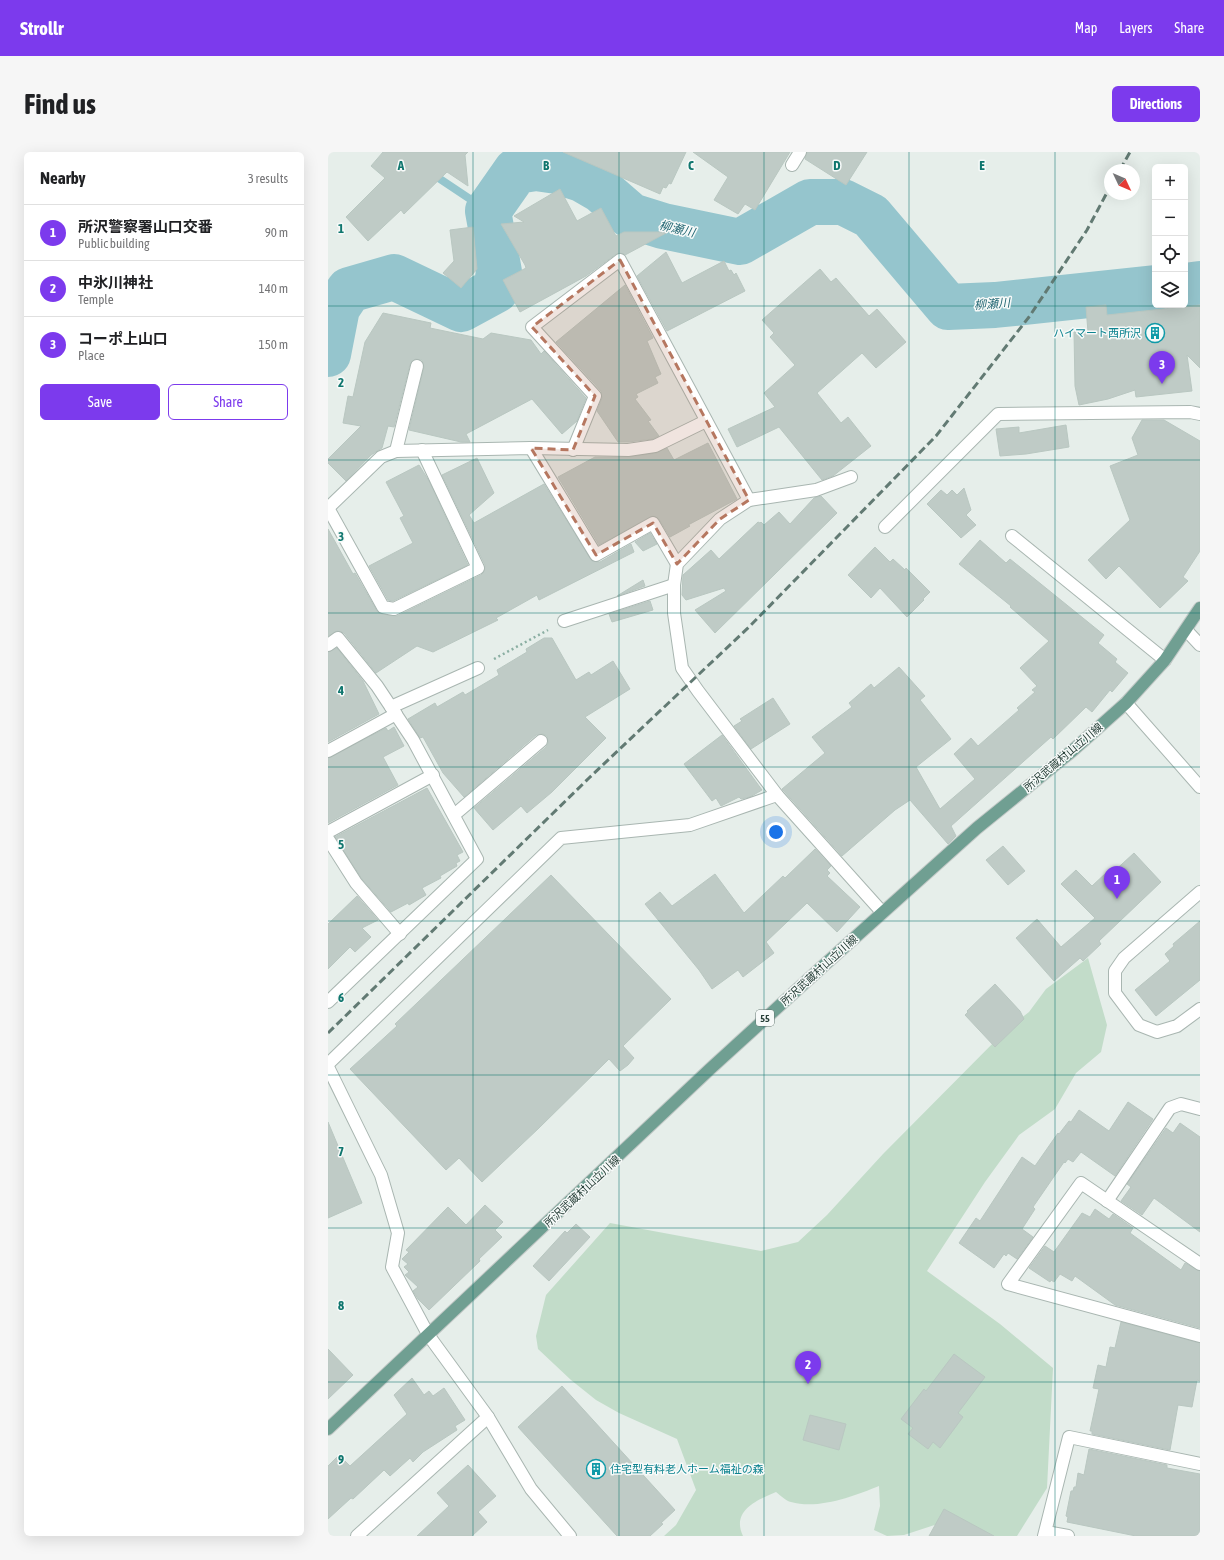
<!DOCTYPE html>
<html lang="en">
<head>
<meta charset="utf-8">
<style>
  body { margin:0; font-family:"Asap Condensed","Noto Sans JP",sans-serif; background:#f6f6f6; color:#202124 }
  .controls { position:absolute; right:12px; top:12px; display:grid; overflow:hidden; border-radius:6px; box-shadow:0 4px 16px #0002 }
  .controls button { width:36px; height:36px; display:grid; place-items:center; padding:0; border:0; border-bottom:1px solid #e0e0e0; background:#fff; color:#202124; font:20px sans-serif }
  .compass { position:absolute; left:776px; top:12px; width:36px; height:36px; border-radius:50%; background:#fff; box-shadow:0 4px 16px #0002; rotate:134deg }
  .you { position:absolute; left:448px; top:680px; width:14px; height:14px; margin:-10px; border:3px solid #fff; border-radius:50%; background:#1a73e8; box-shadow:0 0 0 6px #1a73e833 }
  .badge { display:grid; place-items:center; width:26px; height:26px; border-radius:50%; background:#7c3aed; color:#fff; font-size:13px; font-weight:700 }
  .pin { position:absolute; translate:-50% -33px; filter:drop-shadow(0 1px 2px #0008) }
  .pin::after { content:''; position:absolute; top:21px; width:14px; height:12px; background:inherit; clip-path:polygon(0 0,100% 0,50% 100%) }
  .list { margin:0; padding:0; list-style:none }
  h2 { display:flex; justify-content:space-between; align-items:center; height:52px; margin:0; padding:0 16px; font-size:17px }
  h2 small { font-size:13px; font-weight:400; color:#757577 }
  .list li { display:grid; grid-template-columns:26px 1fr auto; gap:12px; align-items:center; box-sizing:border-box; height:56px; padding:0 16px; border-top:1px solid #e0e0e0 }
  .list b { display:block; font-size:15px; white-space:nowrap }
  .list p { margin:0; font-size:13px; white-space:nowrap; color:#757577 }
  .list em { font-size:13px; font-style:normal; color:#757577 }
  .actions { display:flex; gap:8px; padding:12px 16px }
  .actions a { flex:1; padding:9px 0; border:1px solid #7c3aed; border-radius:6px; text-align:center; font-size:14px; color:#7c3aed }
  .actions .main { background:#7c3aed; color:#fff }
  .icon { flex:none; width:22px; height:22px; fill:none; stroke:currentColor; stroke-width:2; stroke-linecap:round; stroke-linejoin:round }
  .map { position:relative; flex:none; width:872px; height:1384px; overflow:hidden; border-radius:6px }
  header { display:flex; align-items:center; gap:24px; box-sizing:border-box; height:56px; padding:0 20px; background:#7c3aed; color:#fff }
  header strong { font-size:19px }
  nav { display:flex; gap:22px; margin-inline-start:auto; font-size:14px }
  .intro { display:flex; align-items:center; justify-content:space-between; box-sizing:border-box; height:96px; padding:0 24px }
  h1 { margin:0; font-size:28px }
  .button { padding:10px 18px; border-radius:6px; background:#7c3aed; color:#fff; font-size:14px; font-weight:700 }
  main { display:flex; gap:24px; padding:0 24px }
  aside { flex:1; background:#fff; border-radius:6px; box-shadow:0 4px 16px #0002 }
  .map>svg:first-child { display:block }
  .green { fill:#c2dcc9 }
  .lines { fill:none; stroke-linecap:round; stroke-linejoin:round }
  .stream { stroke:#95c5cd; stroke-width:8 }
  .river { stroke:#95c5cd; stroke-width:46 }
  .building { fill:#bfcbc6; stroke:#b9c7c1 }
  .minor-casing { stroke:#a9b6b1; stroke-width:14 }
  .major-casing { stroke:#c3c9c7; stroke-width:14 }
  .path { stroke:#8aaea2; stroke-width:2.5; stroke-dasharray:2 3; stroke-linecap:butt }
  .minor { stroke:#fff; stroke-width:12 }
  .major { stroke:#709f92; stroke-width:12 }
  .rail { stroke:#627a73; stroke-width:3; stroke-dasharray:8 4; stroke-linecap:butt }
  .marked { fill:#b67760; fill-opacity:0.2; stroke:#b67760; stroke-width:3; stroke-dasharray:8 5; stroke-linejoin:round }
  .grid { fill:none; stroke:#0f766e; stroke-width:1; stroke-opacity:0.55 }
  .labels { text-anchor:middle; stroke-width:3; stroke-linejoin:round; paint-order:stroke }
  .shield { fill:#f7faf9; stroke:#657772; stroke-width:1 }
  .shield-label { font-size:10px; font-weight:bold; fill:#273f38 }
  .culture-label { font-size:11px; fill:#0d838f; stroke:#f7faf9; text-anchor:end }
  .street-label { font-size:11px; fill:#273f38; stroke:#f7faf9 }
  .water-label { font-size:12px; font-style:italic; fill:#266975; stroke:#f7faf9 }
  .grid-label { font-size:13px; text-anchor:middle; font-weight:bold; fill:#0f766e; stroke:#f7faf9; stroke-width:3; stroke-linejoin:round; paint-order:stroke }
</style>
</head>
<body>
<header>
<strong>Strollr</strong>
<nav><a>Map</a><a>Layers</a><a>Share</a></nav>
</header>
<div class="intro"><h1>Find us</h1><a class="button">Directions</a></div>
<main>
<aside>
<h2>Nearby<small>3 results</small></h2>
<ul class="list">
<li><span class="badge">1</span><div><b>所沢警察署山口交番</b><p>Public building</p></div><em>90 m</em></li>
<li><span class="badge">2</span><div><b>中氷川神社</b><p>Temple</p></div><em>140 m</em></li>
<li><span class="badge">3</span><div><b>コーポ上山口</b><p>Place</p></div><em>150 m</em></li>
</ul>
<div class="actions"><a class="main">Save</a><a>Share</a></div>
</aside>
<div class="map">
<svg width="872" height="1384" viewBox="0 0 872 1384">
  <rect width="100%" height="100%" fill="#e6eeea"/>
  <!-- green -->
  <path class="green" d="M760 806 779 873 773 900 748 921 727 957 691 983 657 1030 599 1119 672 1172 725 1216 719 1336 689 1384H654L631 1365 576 1383 559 1384 546 1378 552 1354 551 1334C526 1344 490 1358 463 1350 458 1349 452 1343 448 1340 429 1348 403 1359 415 1384H336L348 1373 368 1338 349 1287 291 1261 268 1248 243 1228 210 1197 208 1184 218 1143 282 1071 433 1099 470 1090 499 1063 555 1002 679 877 701 860 718 837Z"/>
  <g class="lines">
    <!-- stream -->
    <polyline class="stream" points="106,19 112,27 160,59"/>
    <!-- river -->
    <g class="river">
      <polyline points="857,134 872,132"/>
      <polyline points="0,202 9,156 21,138 66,125 133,157 168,138 171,120 160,59 188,19 208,16 229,19 254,27 273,38 303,64 335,74 412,90 482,50 515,50 543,64 620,155 667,153 827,136"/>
    </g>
  </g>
  <!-- building -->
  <g class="building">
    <polygon points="55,0 140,0 137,3 140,34 119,20 76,62 73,58 40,89 18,65 57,26 43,14"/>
    <polygon points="235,0 358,0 343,32 341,31 338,36 335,35 332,42"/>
    <polygon points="365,0 462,0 427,58 417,52 410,62 386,48 400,25"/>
    <polygon points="479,0 539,0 518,33 477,7"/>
    <polygon points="232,37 249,69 273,56 288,84 296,80 340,80 297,103 292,101 288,102 258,124 192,160 175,128 198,116 197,113 173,72 196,70 186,64"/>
    <polygon points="145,75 149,117 133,136 115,121 126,109 122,78"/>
    <polygon points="338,100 354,131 396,109 401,119 403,118 406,123 408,121 417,139 339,179 309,124"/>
    <polygon points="492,117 503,130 508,126 541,164 549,157 578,190 548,216 534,201 489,241 513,271 520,265 543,294 505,324 494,328 451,275 409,295 400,277 447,255 436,241 467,213 442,185 446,181 434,168"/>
    <polygon points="297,133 325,186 319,189 333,222 327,225 330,231 308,242 310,245 307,247 323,268 320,269 331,284 325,287 300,290 290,290 269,259 274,246 273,239 228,190"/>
    <polygon points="778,153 779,163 872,153 872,216 859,203 864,239 808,245 807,238 780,247 751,253 747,234 746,180 760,180 758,155"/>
    <polygon points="55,161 103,171 102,176 155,187 163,181 203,188 213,202 216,199 258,246 249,269 234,282 204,247 138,282 142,290 133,290 81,278 96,215 94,208 87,207 82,212 66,275 60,274 54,296 43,303 18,329 0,311 0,307 33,274 15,271 20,244 25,245 37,190"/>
    <polygon points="814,268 836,268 872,289 872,399 855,425 860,429 832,456 791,414 778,427 760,408 802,368 782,314 810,303 804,286"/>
    <polygon points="738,273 741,295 698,302 672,304 668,277 691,275 691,281"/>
    <polygon points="380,291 409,347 360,373 362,374 342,385 331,367 325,364 271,393 230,325 267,305 301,305 328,301 339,296 346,308"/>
    <polygon points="149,306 166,341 141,363 146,371 216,332 264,409 272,410 303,392 306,400 211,448 209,443 168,466 170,468 105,500 89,494 48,521 16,481 9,479 0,484 0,377 25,422 27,421 49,459 54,462 69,464 153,423 156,420 157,413 114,323"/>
    <polygon points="91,313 101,329 140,413 65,449 60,448 41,414 85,391 72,366 76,364 58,330"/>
    <polygon points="636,336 643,358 638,363 648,373 633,386 599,352 613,338 619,343 624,338 629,343"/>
    <polygon points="493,344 509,361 387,481 367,458 398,439 396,436 358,448 354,443 355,423 383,398 391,407 430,370 432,371 433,370 436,373 451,360 462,372 486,346"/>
    <polygon points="322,381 329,392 315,399 307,390"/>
    <polygon points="652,388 678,411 682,407 776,483 770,491 789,507 787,510 800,521 784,540 782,538 764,560 758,555 725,587 723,585 623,674 628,684 620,692 582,648 567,658 514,704 454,637 497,601 484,585 524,555 521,551 543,532 546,536 571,515 597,544 592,548 623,587 588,615 612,657 647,627 626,602 643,586 650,594 691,558 689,556 707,540 704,538 709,534 692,516 721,489 682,455 683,454 631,412"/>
    <polygon points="547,395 562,410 565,407 577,418 578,416 602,440 595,447 596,448 579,465 552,436 543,446 520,423"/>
    <polygon points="315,428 317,434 289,444"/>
    <polygon points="322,449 325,458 284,470 281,462"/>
    <polygon points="216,486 224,486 248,528 261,520 263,523 285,509 302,537 257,565 278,586 224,640 199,661 193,654 165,678 146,656 218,595 220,591 219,584 215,582 208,583 136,645 115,621 95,585 92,586 80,567 107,551 109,555 135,540 137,543 171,523 169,518 199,500 198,497"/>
    <polygon points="9,496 35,529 51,562 0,590 0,500"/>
    <polygon points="445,546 462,572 423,597 406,574 414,569 412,567"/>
    <polygon points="66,575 76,594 55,605 70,633 0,671 0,606 58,576 60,579"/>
    <polygon points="394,583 434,638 422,645 413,647 411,645 393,654 388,646 384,649 356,612"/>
    <polygon points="99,636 135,700 129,703 132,709 128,711 129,714 112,724 113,726 94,736 98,743 81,753 80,751 63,760 34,727 7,685"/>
    <polygon points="675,694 697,719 680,733 658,708"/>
    <polygon points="487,697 503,714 499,718 502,721 499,724 532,755 509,780 479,751 438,790 446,801 415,825 410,818 384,837 371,818 317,752 332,740 344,754 387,722 416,761 455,724 457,726"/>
    <polygon points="806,701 833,730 771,789 773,792 755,809 752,806 726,829 688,786 709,767 733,795 767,766 733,732 748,718 764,734 779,720 782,723"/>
    <polygon points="223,723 343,847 295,894 306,906 300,913 292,919 281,907 211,976 154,1030 131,1006 118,1018 22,917 69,874 67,872"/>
    <polygon points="29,744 50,768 34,776 43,785 27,800 22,795 0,817 0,772"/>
    <polygon points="872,769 872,828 828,864 807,838 842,809 837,802 846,794 845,792"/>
    <polygon points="667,832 692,859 696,867 667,895 637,863 640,860 639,859"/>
    <polygon points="800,950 825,967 787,1024 753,1000 745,1010 740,1007 737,1011 736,1010 705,1055 707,1057 694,1077 705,1085 689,1107 680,1101 678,1104 676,1102 666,1116 631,1091 648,1066 652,1069 694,1005 707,1014 730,981 731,982 741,969 743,970 751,958 781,979"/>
    <polygon points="0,970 34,1051 0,1066"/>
    <polygon points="852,971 872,985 872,1080 826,1046 814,1063 793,1049 803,1035 799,1032 838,976 845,981"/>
    <polygon points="157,1053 175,1070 167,1078 174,1085 151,1107 152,1109 101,1158 90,1147 85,1139 90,1135 77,1123 81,1120 76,1115 80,1112 74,1107 81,1100 78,1098 120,1055 138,1073"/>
    <polygon points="767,1057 781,1067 785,1062 805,1076 802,1081 853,1118 857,1111 872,1119 872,1176 787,1153 747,1124 744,1129 732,1122 726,1130 723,1128 722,1130 701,1116 717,1094 726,1100 754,1061 762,1065"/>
    <polygon points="248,1072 262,1085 221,1129 205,1114 237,1079 239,1081"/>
    <polygon points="793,1170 872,1191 872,1229 869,1228 864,1255 850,1253 842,1298 764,1282 764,1279 762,1279 771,1237 765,1236 770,1213 778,1215 782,1195 787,1196"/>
    <polygon points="0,1197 25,1223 0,1247"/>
    <polygon points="626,1202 657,1225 630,1261 635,1265 612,1296 605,1290 600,1297 580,1282 585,1276 573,1267 596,1237 598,1239"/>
    <polygon points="84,1226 96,1243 101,1239 105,1244 116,1236 137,1268 127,1274 129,1278 95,1300 85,1310 82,1306 62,1324 56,1318 25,1347 23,1346 0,1367 0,1314 11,1303 22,1314 79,1262 66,1243"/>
    <polygon points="234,1234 347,1358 333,1371 335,1372 322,1384 289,1384 190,1275"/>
    <polygon points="482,1263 518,1272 511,1298 475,1288"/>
    <polygon points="761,1297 839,1313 839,1316 872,1322 872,1384 808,1384 739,1370 740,1365 738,1364 743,1339 745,1339 746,1335 748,1335 750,1321 756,1323"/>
    <polygon points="140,1313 168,1344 150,1360 159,1370 144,1384 89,1384 121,1354 109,1341"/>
    <polygon points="616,1357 666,1384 601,1384"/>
  </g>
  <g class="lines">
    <defs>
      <g id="minor">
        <polyline points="464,13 472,0"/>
        <polyline points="203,296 268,403 325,371 349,412"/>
        <polyline points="245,298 267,244 204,175 292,108 421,348"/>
        <polyline points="68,299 89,214"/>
        <polyline points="523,325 488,338 421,348 392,367 349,412 346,433 346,461 354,516 370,539 449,643 554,760"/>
        <polyline points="0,356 53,305 68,299 203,296 300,298 327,294 378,269"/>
        <polyline points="0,356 55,455 66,457 150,416 94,298"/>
        <polyline points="557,375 670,262 862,260 872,262"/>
        <polyline points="684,384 837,508"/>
        <polyline points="236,469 346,433"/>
        <polyline points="858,478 872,493"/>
        <polyline points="0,493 10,486 49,534 63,555"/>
        <polyline points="798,551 872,635"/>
        <polyline points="0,599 68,562"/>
        <polyline points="126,663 213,589"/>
        <polyline points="0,680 105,623"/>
        <polyline points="0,687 28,731 72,782"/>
        <polyline points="872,740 796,806 787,819 787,841 811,873 829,880 849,874 872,857"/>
        <polyline points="0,850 149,707 85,588 63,555 150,516"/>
        <polyline points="0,912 233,686 362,673 449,643"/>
        <polyline points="0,915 53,1023 70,1081 64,1115 101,1184 160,1265 203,1337 242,1384"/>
        <polyline points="779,1049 842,956 853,952 872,957"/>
        <polyline points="872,1112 753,1031 680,1132 872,1184"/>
        <polyline points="718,1380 740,1384"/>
        <polyline points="29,1384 160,1265"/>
        <polyline points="716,1384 741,1285 872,1312"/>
      </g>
      <polyline id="major" points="0,1277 382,917 494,815 649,676 744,599 798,551 837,508 872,456"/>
    </defs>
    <!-- minor casing -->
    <use href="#minor" class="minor-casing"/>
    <!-- major casing -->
    <use href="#major" class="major-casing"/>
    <!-- path -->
    <polyline class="path" points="166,507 220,478"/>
    <!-- minor -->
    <use href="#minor" class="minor"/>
    <!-- major -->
    <use href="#major" class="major"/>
    <!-- rail -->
    <g class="rail">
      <polyline points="792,18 802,0"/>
      <polyline points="0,881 261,626 422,474 608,284 701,165 759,78 782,35"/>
    </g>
  </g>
  <!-- marked area -->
  <path class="marked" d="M292 108 421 348 392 367 349 412 325 371 268 403 203 296 245 298 267 244 204 175Z"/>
  <!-- grid -->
  <path class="grid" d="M145 0V1384M291 0V1384M436 0V1384M581 0V1384M727 0V1384M0 154H872M0 308H872M0 461H872M0 615H872M0 769H872M0 923H872M0 1076H872M0 1230H872"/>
  <!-- icons -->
  <defs>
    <symbol id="building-ring" viewBox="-11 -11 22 22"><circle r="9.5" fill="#f7faf9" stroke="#0f9aa8" stroke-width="1.5"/><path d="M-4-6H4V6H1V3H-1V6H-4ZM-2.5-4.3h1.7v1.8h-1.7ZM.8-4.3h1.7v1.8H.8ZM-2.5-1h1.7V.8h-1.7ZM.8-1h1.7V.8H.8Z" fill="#0f9aa8"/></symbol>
  </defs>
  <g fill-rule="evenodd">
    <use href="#building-ring" x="816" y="170" width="22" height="22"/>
    <use href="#building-ring" x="257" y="1306" width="22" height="22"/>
  </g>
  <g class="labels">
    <!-- shield labels -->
    <rect class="shield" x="428" y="858" width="18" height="16" rx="3"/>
    <g class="shield-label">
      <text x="437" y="870">55</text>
    </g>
    <!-- culture labels -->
    <g class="culture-label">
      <text x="813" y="185">ハイマート西所沢</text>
      <text x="282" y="1321" text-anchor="start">住宅型有料老人ホーム福祉の森</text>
    </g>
    <!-- street labels -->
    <g class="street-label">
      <text transform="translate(735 605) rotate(-40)" y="4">所沢武蔵村山立川線</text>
      <text transform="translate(491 818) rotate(-42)" y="4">所沢武蔵村山立川線</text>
      <text transform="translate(254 1039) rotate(-43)" y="4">所沢武蔵村山立川線</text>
    </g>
    <!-- water labels -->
    <g class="water-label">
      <text transform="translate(349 77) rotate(13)" y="4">柳瀬川</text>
      <text transform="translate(664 152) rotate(-4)" y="4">柳瀬川</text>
    </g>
  </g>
  <g class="grid-label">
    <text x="73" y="18">A</text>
    <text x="218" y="18">B</text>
    <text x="363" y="18">C</text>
    <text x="509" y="18">D</text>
    <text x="654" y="18">E</text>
    <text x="13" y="81">1</text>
    <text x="13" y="235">2</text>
    <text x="13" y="389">3</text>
    <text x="13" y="543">4</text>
    <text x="13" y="697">5</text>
    <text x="13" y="850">6</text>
    <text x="13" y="1004">7</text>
    <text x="13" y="1158">8</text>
    <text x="13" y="1312">9</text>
  </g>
</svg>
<div class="controls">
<button>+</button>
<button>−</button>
<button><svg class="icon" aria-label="locate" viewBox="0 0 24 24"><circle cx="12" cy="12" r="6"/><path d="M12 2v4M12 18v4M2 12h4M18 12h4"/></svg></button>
<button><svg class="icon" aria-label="layers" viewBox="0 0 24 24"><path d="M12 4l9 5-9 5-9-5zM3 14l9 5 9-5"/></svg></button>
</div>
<svg class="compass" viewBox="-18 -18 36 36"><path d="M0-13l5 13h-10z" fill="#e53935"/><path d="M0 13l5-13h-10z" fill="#757577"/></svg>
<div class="you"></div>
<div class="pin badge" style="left:789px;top:747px">1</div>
<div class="pin badge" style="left:480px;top:1232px">2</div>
<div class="pin badge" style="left:834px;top:232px">3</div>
</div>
</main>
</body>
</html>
